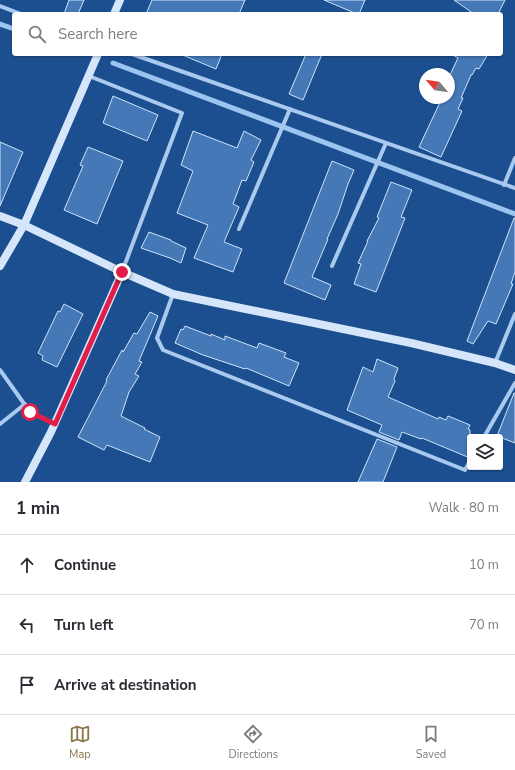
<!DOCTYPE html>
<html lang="en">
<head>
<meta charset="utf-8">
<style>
  body { margin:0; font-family:"Nunito Sans",sans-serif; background:#f2f2f3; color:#2b2b33 }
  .controls { position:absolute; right:12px; bottom:12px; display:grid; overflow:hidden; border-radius:4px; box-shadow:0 1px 3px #0004 }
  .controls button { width:36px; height:36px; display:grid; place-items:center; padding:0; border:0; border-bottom:1px solid #e1e1e2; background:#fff; color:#2b2b33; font:20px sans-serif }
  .compass { position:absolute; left:419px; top:68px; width:36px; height:36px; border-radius:50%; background:#fff; box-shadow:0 1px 3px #0004; rotate:299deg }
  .stop { position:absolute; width:12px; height:12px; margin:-9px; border:3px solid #e11d48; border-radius:50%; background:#fff }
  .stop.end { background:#e11d48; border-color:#fff; box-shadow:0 1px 4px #0008 }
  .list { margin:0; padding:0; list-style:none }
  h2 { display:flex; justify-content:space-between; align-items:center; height:52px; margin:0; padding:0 16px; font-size:17px }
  h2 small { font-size:13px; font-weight:400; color:#7c7c81 }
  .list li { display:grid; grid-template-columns:26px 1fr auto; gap:12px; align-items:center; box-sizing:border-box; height:60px; padding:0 16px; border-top:1px solid #e1e1e2 }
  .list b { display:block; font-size:15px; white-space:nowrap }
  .list em { font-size:13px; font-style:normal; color:#7c7c81 }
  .icon { flex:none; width:22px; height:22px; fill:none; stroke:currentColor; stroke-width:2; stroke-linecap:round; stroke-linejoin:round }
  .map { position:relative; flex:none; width:515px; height:482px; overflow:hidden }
  .search { position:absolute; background:#fff; box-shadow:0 1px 3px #0004; left:12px; right:12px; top:12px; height:44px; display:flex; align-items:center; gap:10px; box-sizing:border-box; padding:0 14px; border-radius:4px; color:#7c7c81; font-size:15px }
  .sheet { height:232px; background:#fff }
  nav { display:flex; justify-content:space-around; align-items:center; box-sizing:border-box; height:56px; border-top:1px solid #e1e1e2; background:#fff; font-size:11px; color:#7c7c81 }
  nav a { display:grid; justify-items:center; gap:2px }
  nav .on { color:#8a764a }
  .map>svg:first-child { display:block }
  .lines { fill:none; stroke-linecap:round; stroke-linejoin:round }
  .stream { stroke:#9cc4f0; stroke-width:5 }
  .building { fill:#4478b7; stroke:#cfe3fa }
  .street { stroke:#a9c9ee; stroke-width:4 }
  .secondary { stroke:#d6e6fa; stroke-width:8 }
  .route { stroke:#e11d48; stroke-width:5 }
</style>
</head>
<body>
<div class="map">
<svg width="515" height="482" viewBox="0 0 515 482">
  <rect width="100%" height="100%" fill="#1b4f8f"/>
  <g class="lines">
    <!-- stream -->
    <g class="stream">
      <polyline points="0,24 14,29"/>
      <polyline points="113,63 515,214"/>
    </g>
  </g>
  <!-- building -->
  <g class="building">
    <polygon points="69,0 84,0 78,14 64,14"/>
    <polygon points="152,0 245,0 239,14 146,14"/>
    <polygon points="324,0 365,0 359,14 357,14"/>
    <polygon points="454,0 505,0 498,14 474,14"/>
    <polygon points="180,54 222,54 216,69"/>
    <polygon points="306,54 322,54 303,100 289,94"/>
    <polygon points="451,54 488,54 479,69 476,68 472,75 471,75 461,98 463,98 458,109 462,111 441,157 419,147 442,98 449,98 449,77 458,58"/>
    <polygon points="113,96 158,115 147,141 103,123"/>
    <polygon points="193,131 237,148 244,131 261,140 251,160 254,162 246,181 242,180 233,204 239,207 224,242 242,249 233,272 194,258 208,225 177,213 193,171 181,165"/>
    <polygon points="0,142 23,152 0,206"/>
    <polygon points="88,147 123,161 97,224 64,210 83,166 80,165"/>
    <polygon points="332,161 354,170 348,184 338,214 327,239 328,239 312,277 331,285 325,300 284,283"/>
    <polygon points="391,182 412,190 401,217 405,218 382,277 376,292 354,284 361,264 358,263 368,241 367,241 379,218 377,217"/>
    <polygon points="514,218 515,218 515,272 511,284 513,284 496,324 488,321 473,344 467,341"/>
    <polygon points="149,232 171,240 171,241 186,248 181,263 170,258 141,248"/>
    <polygon points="64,304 83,314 57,367 42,360 43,356 38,353 58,311 60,312"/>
    <polygon points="150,312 158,316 139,361 142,362 135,374 139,376 129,392 121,416 145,428 144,429 160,437 150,462 107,445 104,450 78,437 107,381 106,380 122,350 123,352 134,333 137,334"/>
    <polygon points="185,326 211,336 211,334 225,340 225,336 257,348 259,343 286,353 284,357 299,363 289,386 246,368 245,369 203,355 175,343 181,329 183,330"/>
    <polygon points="377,359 398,368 394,379 395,381 388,397 438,419 439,417 446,420 448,416 470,425 468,429 470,430 470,458 422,438 421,439 402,432 399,440 379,432 382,425 347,410 363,367 373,372"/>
    <polygon points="514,393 515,393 515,443 497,436"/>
    <polygon points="377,439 397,447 383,482 358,482"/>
  </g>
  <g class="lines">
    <!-- street -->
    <g class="street">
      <polyline points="0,6 21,14"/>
      <polyline points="132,54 515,188"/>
      <polyline points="89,76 182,113 122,272"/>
      <polyline points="504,185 515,158"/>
      <polyline points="239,229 290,109"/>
      <polyline points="332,266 386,143"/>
      <polyline points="173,294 157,338 163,350 465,470 470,461"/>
      <polyline points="495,363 515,314"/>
      <polyline points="0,370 30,412 55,424"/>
      <polyline points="0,424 25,404"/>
      <polyline points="484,437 515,383"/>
    </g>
    <!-- secondary -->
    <g class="secondary">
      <polyline points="114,14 120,0"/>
      <polyline points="0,216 24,225 122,272 173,294 411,343 495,363 515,370"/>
      <polyline points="0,266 24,225 98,54"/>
      <polyline points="25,482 51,432 122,272"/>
    </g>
  </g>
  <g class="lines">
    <!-- route -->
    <polyline class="route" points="30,412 55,424 122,272"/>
  </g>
</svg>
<div class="controls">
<button><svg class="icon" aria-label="layers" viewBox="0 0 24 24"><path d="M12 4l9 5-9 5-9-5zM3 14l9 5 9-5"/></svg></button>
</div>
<svg class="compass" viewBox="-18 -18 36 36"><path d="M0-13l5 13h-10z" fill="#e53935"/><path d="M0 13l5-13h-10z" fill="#7c7c81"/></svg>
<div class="stop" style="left:30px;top:412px"></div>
<div class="stop end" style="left:122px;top:272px"></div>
<div class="search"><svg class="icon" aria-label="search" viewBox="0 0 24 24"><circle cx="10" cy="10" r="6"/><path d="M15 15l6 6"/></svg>Search here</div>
</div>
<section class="sheet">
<h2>1 min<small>Walk · 80 m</small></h2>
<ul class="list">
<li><svg class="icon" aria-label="ahead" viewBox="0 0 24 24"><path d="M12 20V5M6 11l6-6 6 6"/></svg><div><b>Continue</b></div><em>10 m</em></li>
<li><svg class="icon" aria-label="left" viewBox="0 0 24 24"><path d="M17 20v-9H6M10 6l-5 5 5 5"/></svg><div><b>Turn left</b></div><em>70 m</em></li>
<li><svg class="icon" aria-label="arrive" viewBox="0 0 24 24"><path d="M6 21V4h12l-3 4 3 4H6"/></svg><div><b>Arrive at destination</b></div></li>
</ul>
</section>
<nav>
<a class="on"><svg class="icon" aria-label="map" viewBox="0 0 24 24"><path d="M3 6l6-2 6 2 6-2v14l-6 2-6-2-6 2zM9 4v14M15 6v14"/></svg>Map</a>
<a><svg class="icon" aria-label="directions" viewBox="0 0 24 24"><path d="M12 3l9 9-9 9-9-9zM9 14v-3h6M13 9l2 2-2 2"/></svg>Directions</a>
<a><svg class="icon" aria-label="saved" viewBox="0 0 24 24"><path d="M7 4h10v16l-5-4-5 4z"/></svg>Saved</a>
</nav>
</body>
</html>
